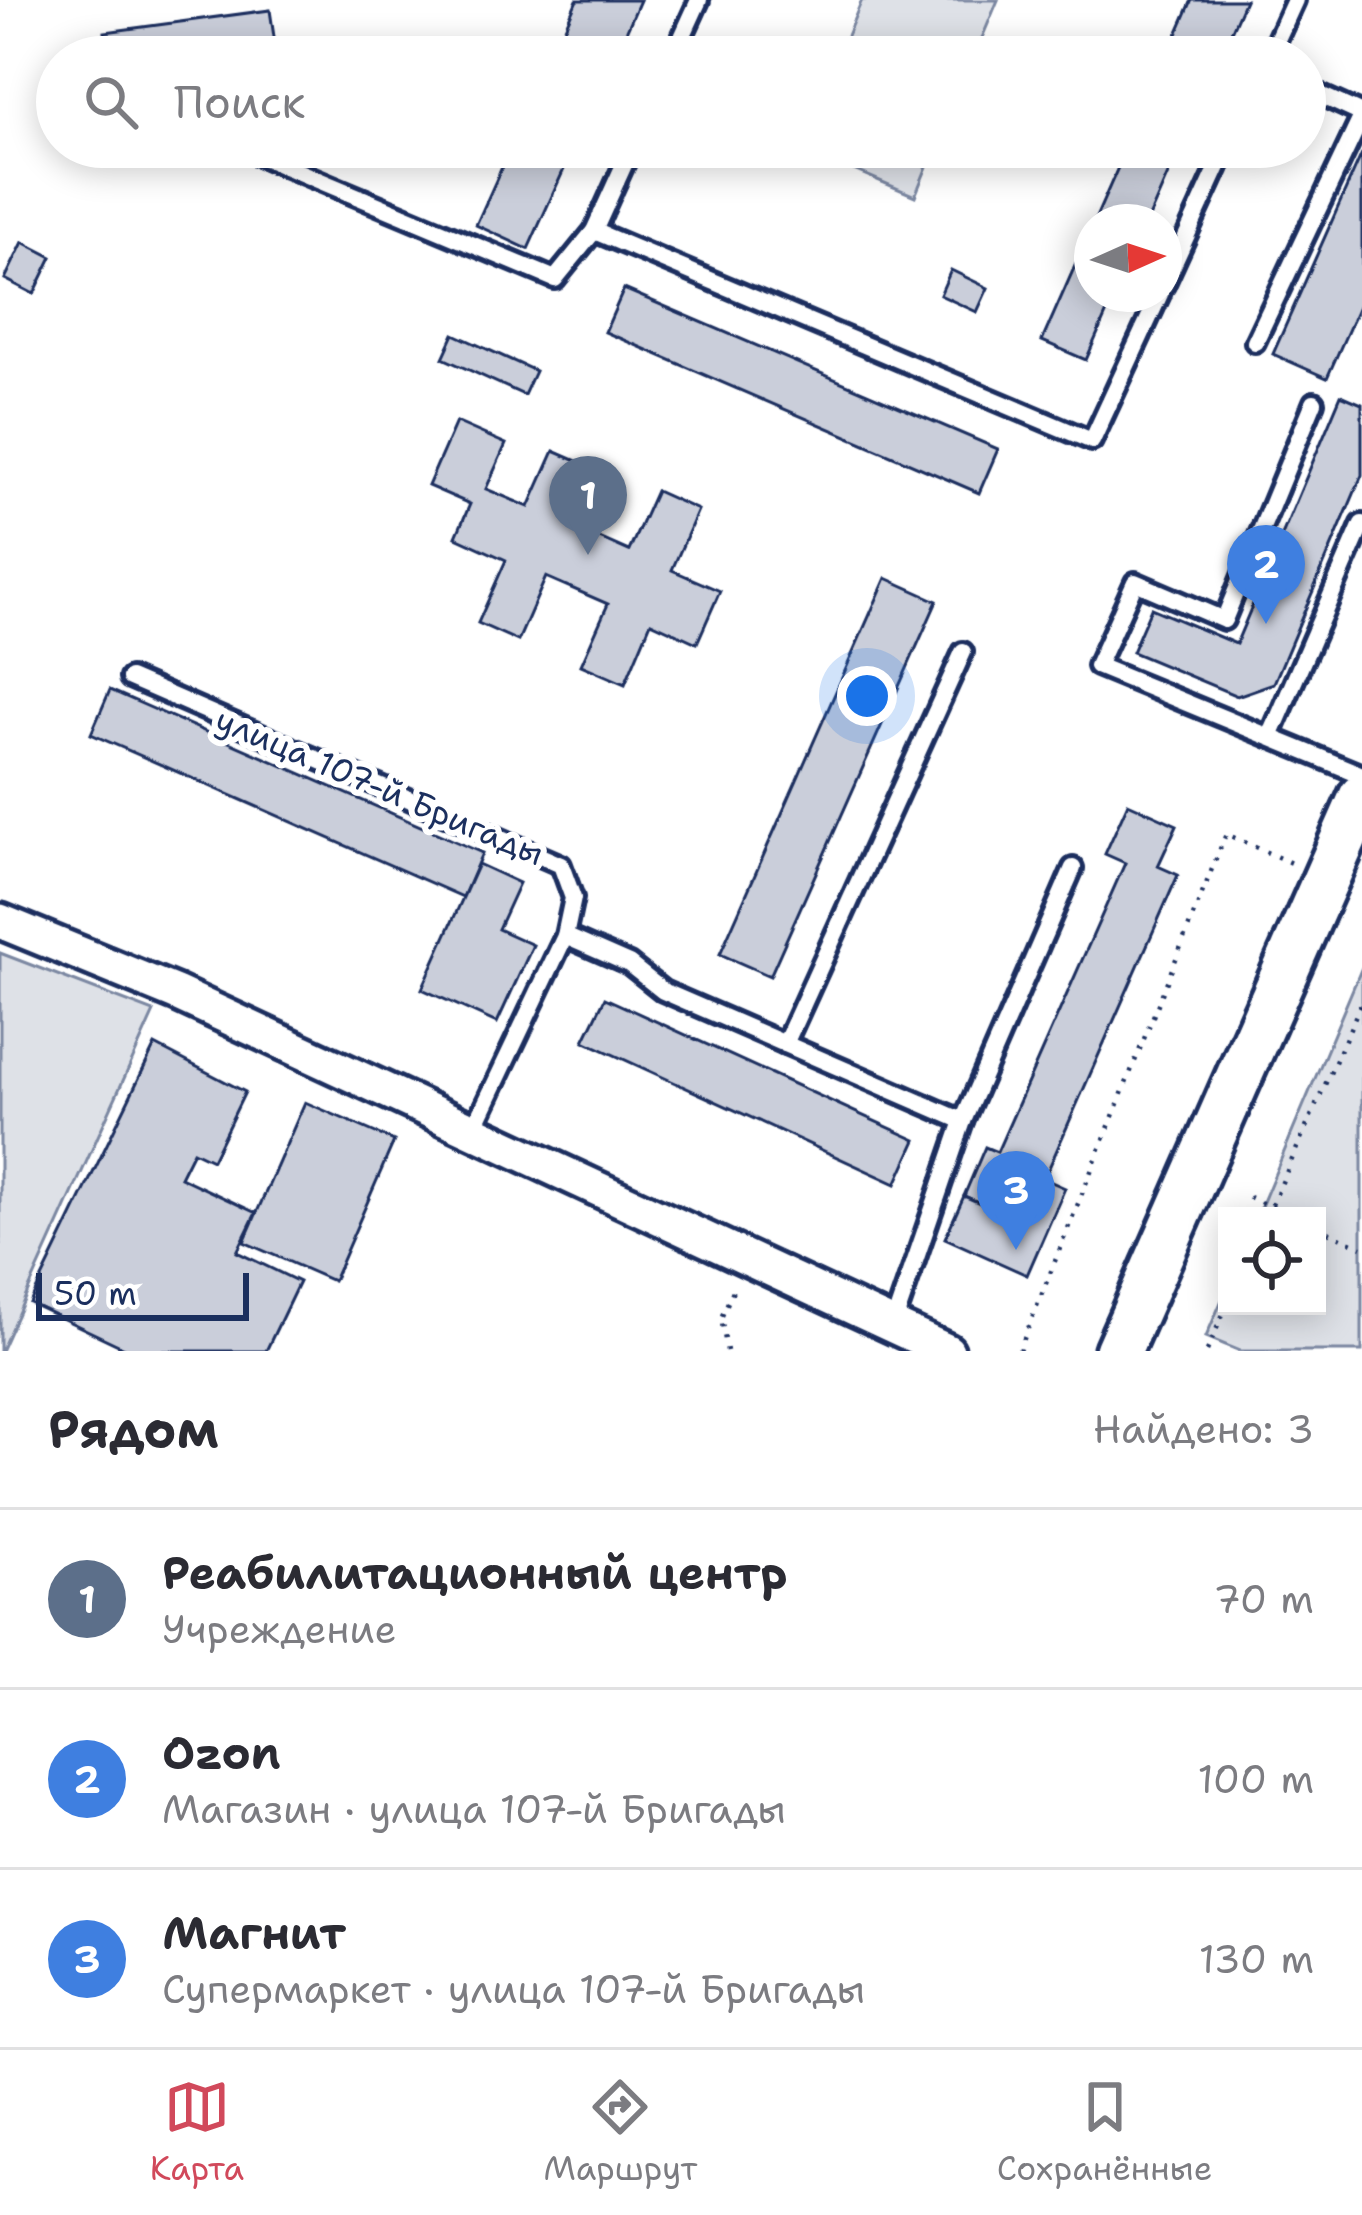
<!DOCTYPE html>
<html lang="ru">
<head>
<meta charset="utf-8">
<style>
  body { margin:0; font-family:"Shantell Sans",sans-serif; background:#f2f2f3; color:#2b2b33 }
  .controls { position:absolute; right:36px; bottom:36px; display:grid; overflow:hidden; border-radius:0px; box-shadow:0 6px 30px #0003 }
  .controls button { width:108px; height:108px; display:grid; place-items:center; padding:0; border:0; border-bottom:3px solid #e1e1e2; background:#fff; color:#2b2b33; font:60px sans-serif }
  .compass { position:absolute; left:1074px; top:204px; width:108px; height:108px; border-radius:50%; background:#fff; box-shadow:0 6px 30px #0003; rotate:87deg }
  .scale { position:absolute; left:36px; bottom:30px; width:213px; box-sizing:border-box; padding-left:12px; border:6px solid #1b2f5e; border-top:0; font-size:33px; line-height:42px; white-space:nowrap; color:#1b2f5e; -webkit-text-stroke:9px #fff; paint-order:stroke }
  .you { position:absolute; left:867px; top:696px; width:42px; height:42px; margin:-30px; border:9px solid #fff; border-radius:50%; background:#1a73e8; box-shadow:0 0 0 18px #1a73e833 }
  .badge { display:grid; place-items:center; width:78px; height:78px; border-radius:50%; background:#d1495b; color:#fff; font-size:39px; font-weight:700 }
  .pin { position:absolute; translate:-50% -99px; filter:drop-shadow(0 3px 6px #0008) }
  .pin::after { content:''; position:absolute; top:63px; width:42px; height:36px; background:inherit; clip-path:polygon(0 0,100% 0,50% 100%) }
  .list { margin:0; padding:0; list-style:none }
  h2 { display:flex; justify-content:space-between; align-items:center; height:156px; margin:0; padding:0 48px; font-size:51px }
  h2 small { font-size:39px; font-weight:400; color:#7c7c81 }
  .list li { display:grid; grid-template-columns:78px 1fr auto; gap:36px; align-items:center; box-sizing:border-box; height:180px; padding:0 48px; border-top:3px solid #e1e1e2 }
  .list b { display:block; font-size:45px; white-space:nowrap }
  .list p { margin:0; font-size:39px; white-space:nowrap; color:#7c7c81 }
  .list em { font-size:39px; font-style:normal; color:#7c7c81 }
  .icon { flex:none; width:66px; height:66px; fill:none; stroke:currentColor; stroke-width:2; stroke-linecap:round; stroke-linejoin:round }
  .map { position:relative; flex:none; width:1362px; height:1351px; overflow:hidden }
  .search { position:absolute; background:#fff; box-shadow:0 6px 30px #0003; left:36px; right:36px; top:36px; height:132px; display:flex; align-items:center; gap:30px; box-sizing:border-box; padding:0 42px; border-radius:66px; color:#7c7c81; font-size:45px }
  .sheet { height:696px; background:#fff }
  nav { display:flex; justify-content:space-around; align-items:center; box-sizing:border-box; height:168px; border-top:3px solid #e1e1e2; background:#fff; font-size:33px; color:#7c7c81 }
  nav a { display:grid; justify-items:center; gap:6px }
  nav .on { color:#d1495b }
  .map>svg:first-child { display:block }
  .green { fill:#dee1e7; stroke:#7c88a2; stroke-width:3 }
  .building { fill:#caceda; stroke:#1b2f5e; stroke-width:3 }
  .lines { fill:none; stroke-linecap:round; stroke-linejoin:round }
  .lane-casing { stroke:#1b2f5e; stroke-width:26 }
  .street-casing { stroke:#1b2f5e; stroke-width:42 }
  .secondary-casing { stroke:#1b2f5e; stroke-width:54 }
  .path { stroke:#1b2f5e; stroke-width:4.5; stroke-dasharray:3 9; stroke-linecap:butt }
  .lane { stroke:#fff; stroke-width:16 }
  .street { stroke:#fff; stroke-width:33 }
  .secondary { stroke:#fff; stroke-width:45 }
  .labels { text-anchor:middle; stroke-width:12; stroke-linejoin:round; paint-order:stroke }
  .street-label { font-size:33px; fill:#1b2f5e; stroke:#fff }
</style>
</head>
<body>
<div class="map">
<svg width="1362" height="1351" viewBox="0 0 1362 1351">
  <rect width="100%" height="100%" fill="#fff"/>
  <filter id="ink" filterUnits="userSpaceOnUse"><feTurbulence type="fractalNoise" baseFrequency=".00833" numOctaves="2"/><feDisplacementMap in="SourceGraphic" scale="24" xChannelSelector="R" yChannelSelector="G"/><feConvolveMatrix kernelMatrix="1 2 1 2 8 2 1 2 1" color-interpolation-filters="sRGB"/></filter>
  <g filter="url(#ink)">
    <!-- green -->
    <g class="green">
      <polygon points="862,0 998,0 974,57 838,57"/>
      <polygon points="800,147 935,147 915,196"/>
      <polygon points="0,953 154,1012 1,1351 0,1351"/>
      <polygon points="1362,967 1362,1351 1240,1351 1206,1337 1227,1288 1227,1306 1317,1306 1317,1216 1257,1216"/>
    </g>
    <!-- building -->
    <g class="building">
      <polygon points="577,0 640,0 615,57 552,57"/>
      <polygon points="1192,0 1245,0 1220,57 1167,57"/>
      <polygon points="270,10 277,57 108,57 105,32"/>
      <polygon points="511,147 574,147 528,249 476,225"/>
      <polygon points="1127,147 1180,147 1147,222 1094,222"/>
      <polygon points="1362,153 1362,299 1327,378 1273,354"/>
      <polygon points="1092,227 1092,294 1115,294 1086,360 1042,341"/>
      <polygon points="23,242 52,257 34,294 5,279"/>
      <polygon points="951,270 988,288 977,312 940,295"/>
      <polygon points="624,289 998,449 979,493 605,332"/>
      <polygon points="454,334 535,371 524,395 443,358"/>
      <polygon points="1341,395 1362,404 1362,475 1274,683 1237,696 1132,652 1151,608 1236,644"/>
      <polygon points="456,422 506,444 486,489 529,507 554,451 593,468 568,524 629,551 656,491 698,510 672,570 720,591 697,643 651,622 625,684 581,665 608,604 546,577 518,641 478,623 506,560 456,537 470,504 428,486"/>
      <polygon points="886,578 937,601 770,976 720,954"/>
      <polygon points="110,690 482,853 463,897 91,734"/>
      <polygon points="1128,803 1177,825 1158,866 1178,875 1044,1179 1029,1172 1010,1216 964,1196 985,1147 997,1152 1125,863 1105,854"/>
      <polygon points="478,864 519,883 498,929 533,945 497,1023 422,989"/>
      <polygon points="605,998 916,1140 896,1184 584,1041"/>
      <polygon points="155,1045 245,1092 212,1160 193,1151 180,1177 256,1213 237,1252 299,1282 266,1351 131,1351 30,1303"/>
      <polygon points="305,1102 394,1141 333,1281 244,1242"/>
      <polygon points="1029,1172 1065,1188 1027,1275 945,1238 964,1196 1010,1216"/>
    </g>
    <g class="lines">
      <defs>
        <g id="lane">
          <polyline points="673,57 699,0"/>
          <polyline points="1269,57 1295,0"/>
          <polyline points="1305,88 1362,114"/>
          <polyline points="239,147 555,279 594,231 632,147"/>
          <polyline points="594,231 1092,441 1160,294"/>
          <polyline points="1164,285 1227,147"/>
          <polyline points="1255,342 1362,116"/>
          <polyline points="1314,402 1224,620 1135,582 1097,666 1362,775"/>
          <polyline points="130,678 561,865 573,898 565,936 473,1130"/>
          <polyline points="1270,737 1362,524"/>
          <polyline points="565,936 629,964 663,991 963,1121 1073,868"/>
          <polyline points="785,1044 963,652"/>
          <polyline points="893,1325 963,1121"/>
        </g>
        <polyline id="street" points="0,921 176,993 947,1351"/>
        <polyline id="secondary" points="1118,1351 1362,797"/>
      </defs>
      <!-- lane casing -->
      <use href="#lane" class="lane-casing"/>
      <!-- street casing -->
      <use href="#street" class="street-casing"/>
      <!-- secondary casing -->
      <use href="#secondary" class="secondary-casing"/>
      <!-- path -->
      <g class="path">
        <polyline points="1249,1197 1291,1216"/>
        <polyline points="1267,1216 1362,1001"/>
        <polyline points="1317,1227 1362,1247"/>
        <polyline points="727,1351 721,1318 734,1288"/>
        <polyline points="1019,1351 1226,834 1293,864"/>
        <polyline points="1207,1351 1227,1305"/>
      </g>
      <!-- lane -->
      <use href="#lane" class="lane"/>
      <!-- street -->
      <use href="#street" class="street"/>
      <!-- secondary -->
      <use href="#secondary" class="secondary"/>
    </g>
  </g>
  <g class="labels">
    <!-- street labels -->
    <g class="street-label">
      <text transform="translate(380 786) rotate(23)" y="12">улица 107-й Бригады</text>
    </g>
  </g>
</svg>
<div class="controls">
<button><svg class="icon" aria-label="locate" viewBox="0 0 24 24"><circle cx="12" cy="12" r="6"/><path d="M12 2v4M12 18v4M2 12h4M18 12h4"/></svg></button>
</div>
<svg class="compass" viewBox="-18 -18 36 36"><path d="M0-13l5 13h-10z" fill="#e53935"/><path d="M0 13l5-13h-10z" fill="#7c7c81"/></svg>
<div class="scale">50 m</div>
<div class="you"></div>
<div class="pin badge" style="left:588px;top:555px;background:#5c6f8a">1</div>
<div class="pin badge" style="left:1266px;top:624px;background:#3f7fe0">2</div>
<div class="pin badge" style="left:1016px;top:1250px;background:#3f7fe0">3</div>
<div class="search"><svg class="icon" aria-label="search" viewBox="0 0 24 24"><circle cx="10" cy="10" r="6"/><path d="M15 15l6 6"/></svg>Поиск</div>
</div>
<section class="sheet">
<h2>Рядом<small>Найдено: 3</small></h2>
<ul class="list">
<li><span class="badge" style="background:#5c6f8a">1</span><div><b>Реабилитационный центр</b><p>Учреждение</p></div><em>70 m</em></li>
<li><span class="badge" style="background:#3f7fe0">2</span><div><b>Ozon</b><p>Магазин · улица 107-й Бригады</p></div><em>100 m</em></li>
<li><span class="badge" style="background:#3f7fe0">3</span><div><b>Магнит</b><p>Супермаркет · улица 107-й Бригады</p></div><em>130 m</em></li>
</ul>
</section>
<nav>
<a class="on"><svg class="icon" aria-label="map" viewBox="0 0 24 24"><path d="M3 6l6-2 6 2 6-2v14l-6 2-6-2-6 2zM9 4v14M15 6v14"/></svg>Карта</a>
<a><svg class="icon" aria-label="directions" viewBox="0 0 24 24"><path d="M12 3l9 9-9 9-9-9zM9 14v-3h6M13 9l2 2-2 2"/></svg>Маршрут</a>
<a><svg class="icon" aria-label="saved" viewBox="0 0 24 24"><path d="M7 4h10v16l-5-4-5 4z"/></svg>Сохранённые</a>
</nav>
</body>
</html>
